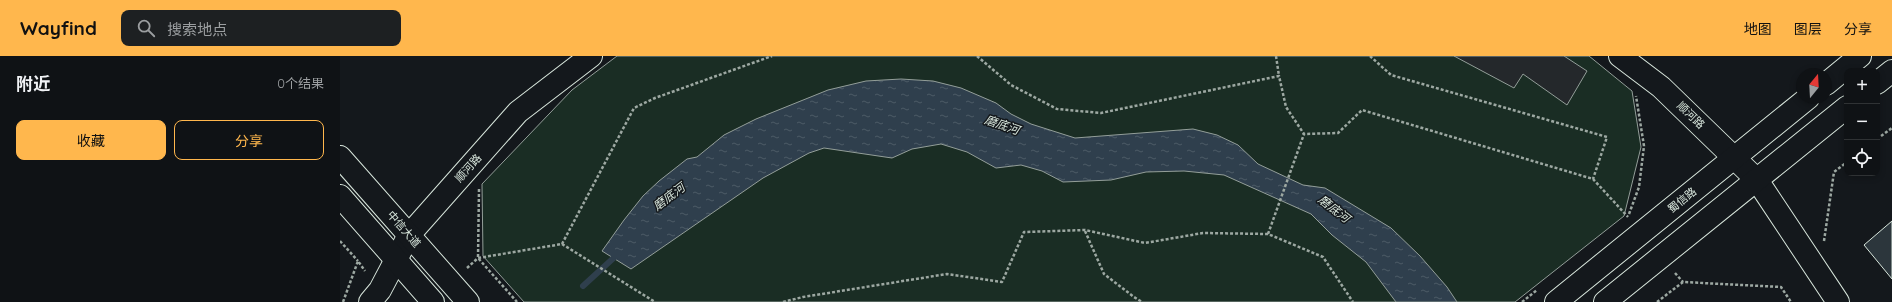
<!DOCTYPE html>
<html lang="zh">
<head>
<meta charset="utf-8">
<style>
  body { margin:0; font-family:Quicksand,"Noto Sans SC",sans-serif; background:#1d2022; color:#f1f3f6 }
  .controls { position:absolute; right:12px; top:12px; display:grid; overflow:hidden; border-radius:8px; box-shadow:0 2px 6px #0003 }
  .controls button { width:36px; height:36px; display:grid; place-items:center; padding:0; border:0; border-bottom:1px solid #2f3234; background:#0f1215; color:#f1f3f6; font:20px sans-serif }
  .compass { position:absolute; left:1456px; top:12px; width:36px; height:36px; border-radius:50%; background:#0f1215; box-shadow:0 2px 6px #0003; rotate:18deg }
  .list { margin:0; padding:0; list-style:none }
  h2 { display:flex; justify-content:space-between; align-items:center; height:52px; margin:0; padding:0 16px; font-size:17px }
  h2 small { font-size:13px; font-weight:400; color:#9b9ea0 }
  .actions { display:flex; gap:8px; padding:12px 16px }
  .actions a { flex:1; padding:9px 0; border:1px solid #ffb74d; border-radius:8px; text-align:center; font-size:14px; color:#ffb74d }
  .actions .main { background:#ffb74d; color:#111 }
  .icon { flex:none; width:22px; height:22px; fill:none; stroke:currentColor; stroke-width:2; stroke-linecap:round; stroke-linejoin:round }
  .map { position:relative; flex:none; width:1552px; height:246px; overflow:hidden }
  header { display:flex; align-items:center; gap:24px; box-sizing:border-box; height:56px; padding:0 20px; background:#ffb74d; color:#111 }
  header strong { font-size:19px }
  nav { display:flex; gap:22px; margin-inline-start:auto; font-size:14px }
  .search { width:280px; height:36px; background:#1d2022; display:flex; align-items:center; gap:10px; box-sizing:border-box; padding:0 14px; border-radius:8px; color:#9b9ea0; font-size:15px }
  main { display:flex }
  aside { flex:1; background:#0f1215 }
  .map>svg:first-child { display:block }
  .green { fill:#1a2d24; stroke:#939e99 }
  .parking { fill:#24282b; stroke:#939e99 }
  .water { fill:url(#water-ripples); stroke:#939e99 }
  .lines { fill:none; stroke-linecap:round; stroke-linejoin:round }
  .stream { stroke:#2f3f4d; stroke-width:6 }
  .building { fill:#2c363c; stroke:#d8e6dc }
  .secondary-casing { stroke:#d8e6dc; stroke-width:24 }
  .primary-casing { stroke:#d8e6dc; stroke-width:24 }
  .path { stroke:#9da8a2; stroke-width:2.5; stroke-dasharray:3 2; stroke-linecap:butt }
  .secondary { stroke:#14181c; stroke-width:22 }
  .primary { stroke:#14181c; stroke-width:22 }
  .labels { text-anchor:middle; stroke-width:3; stroke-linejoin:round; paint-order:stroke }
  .street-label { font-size:11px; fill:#d8e6dc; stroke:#14181c }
  .water-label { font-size:12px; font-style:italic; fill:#d8e6dc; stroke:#14181c }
</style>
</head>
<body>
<header>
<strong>Wayfind</strong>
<div class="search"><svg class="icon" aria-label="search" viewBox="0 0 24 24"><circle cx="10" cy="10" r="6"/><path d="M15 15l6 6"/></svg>搜索地点</div>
<nav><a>地图</a><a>图层</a><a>分享</a></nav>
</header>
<main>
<aside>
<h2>附近<small>0个结果</small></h2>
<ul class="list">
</ul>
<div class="actions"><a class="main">收藏</a><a>分享</a></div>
</aside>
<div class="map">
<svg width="1552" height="246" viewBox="0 0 1552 246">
  <defs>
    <pattern id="water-ripples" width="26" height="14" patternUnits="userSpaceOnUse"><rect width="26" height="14" fill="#2f3f4d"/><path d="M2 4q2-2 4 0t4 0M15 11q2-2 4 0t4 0" fill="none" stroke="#4c5b66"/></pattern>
  </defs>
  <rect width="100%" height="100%" fill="#14181c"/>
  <!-- green -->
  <polygon class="green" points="277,0 1249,0 1292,35 1301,91 1284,160 1175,246 184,246 143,200 142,128 232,34"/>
  <!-- parking -->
  <polygon class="parking" points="1114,0 1224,0 1247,15 1227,49 1183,18 1174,32"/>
  <!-- water -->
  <polygon class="water" points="561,23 593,25 621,32 656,47 671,58 691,68 735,82 853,73 877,79 898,89 918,108 963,129 985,132 1051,172 1080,200 1107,231 1117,246 1056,246 1026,206 992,179 971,158 884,119 844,115 806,116 771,124 723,126 702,115 681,109 656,112 627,96 601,88 572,93 552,102 484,92 469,97 423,122 291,213 262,195 284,164 303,140 319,125 347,103 357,101 384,79 416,63 488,34 526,25"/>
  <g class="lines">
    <!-- stream -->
    <polyline class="stream" points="243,230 279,197"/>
  </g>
  <!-- building -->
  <polygon class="building" points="1552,165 1552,223 1524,189"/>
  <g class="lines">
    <defs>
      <g id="secondary">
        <polyline points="1280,0 1321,31 1417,124 1498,246"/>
        <polyline points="1537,27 1552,15"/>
        <polyline points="1486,28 1520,0"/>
        <polyline points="30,246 40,234 69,179 178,56 251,0"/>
        <polyline points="1216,246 1468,42"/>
        <polyline points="1265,246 1507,51"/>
      </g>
      <g id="primary">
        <polyline points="0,101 128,246"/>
        <polyline points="0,140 93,246"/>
      </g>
    </defs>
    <!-- secondary casing -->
    <use href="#secondary" class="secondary-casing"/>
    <!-- primary casing -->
    <use href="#primary" class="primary-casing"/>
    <!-- path -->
    <g class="path">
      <polyline points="637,0 671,29 717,53 761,57 939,20 946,51 964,78 998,77 1022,54 1253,123 1288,161"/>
      <polyline points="936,0 939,20"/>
      <polyline points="1030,0 1051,19 1267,81 1253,123"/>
      <polyline points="1537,83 1552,72"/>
      <polyline points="139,133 138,202 177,246"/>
      <polyline points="1289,158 1299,131 1304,90 1296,40"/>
      <polyline points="745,175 764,218 794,241 802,246"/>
      <polyline points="928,178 964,78"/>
      <polyline points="0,185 18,205"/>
      <polyline points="1484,185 1494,116 1507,106"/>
      <polyline points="222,188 315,246"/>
      <polyline points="127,212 138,202 222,188 294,52 315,42 432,0"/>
      <polyline points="1335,217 1343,226"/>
      <polyline points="3,246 18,205 25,215"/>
      <polyline points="443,246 463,241 607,218 662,226 684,176 745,174 805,187 863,177 928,178 983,201 1013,246"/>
      <polyline points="1182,246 1197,234"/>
      <polyline points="1317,246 1343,226 1441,231 1451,246"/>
    </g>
    <!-- secondary -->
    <use href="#secondary" class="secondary"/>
    <!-- primary -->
    <use href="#primary" class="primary"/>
  </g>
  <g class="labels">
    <!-- street labels -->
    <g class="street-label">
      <text transform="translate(1351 59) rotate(44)" y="4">顺河路</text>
      <text transform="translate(128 112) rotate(-48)" y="4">顺河路</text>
      <text transform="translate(1342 144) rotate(-39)" y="4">蜀信路</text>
      <text transform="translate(64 173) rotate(49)" y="4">中信大道</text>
    </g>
    <!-- water labels -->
    <g class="water-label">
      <text transform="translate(662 69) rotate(19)" y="4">磨底河</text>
      <text transform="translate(329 141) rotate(-37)" y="4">磨底河</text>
      <text transform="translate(994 153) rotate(38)" y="4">磨底河</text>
    </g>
  </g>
</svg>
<div class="controls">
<button>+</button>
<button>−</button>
<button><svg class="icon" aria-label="locate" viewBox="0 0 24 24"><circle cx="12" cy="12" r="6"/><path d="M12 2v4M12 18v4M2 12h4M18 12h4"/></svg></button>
</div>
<svg class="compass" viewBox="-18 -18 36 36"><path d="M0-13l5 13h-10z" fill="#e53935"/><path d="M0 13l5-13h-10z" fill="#9b9ea0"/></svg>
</div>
</main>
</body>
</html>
